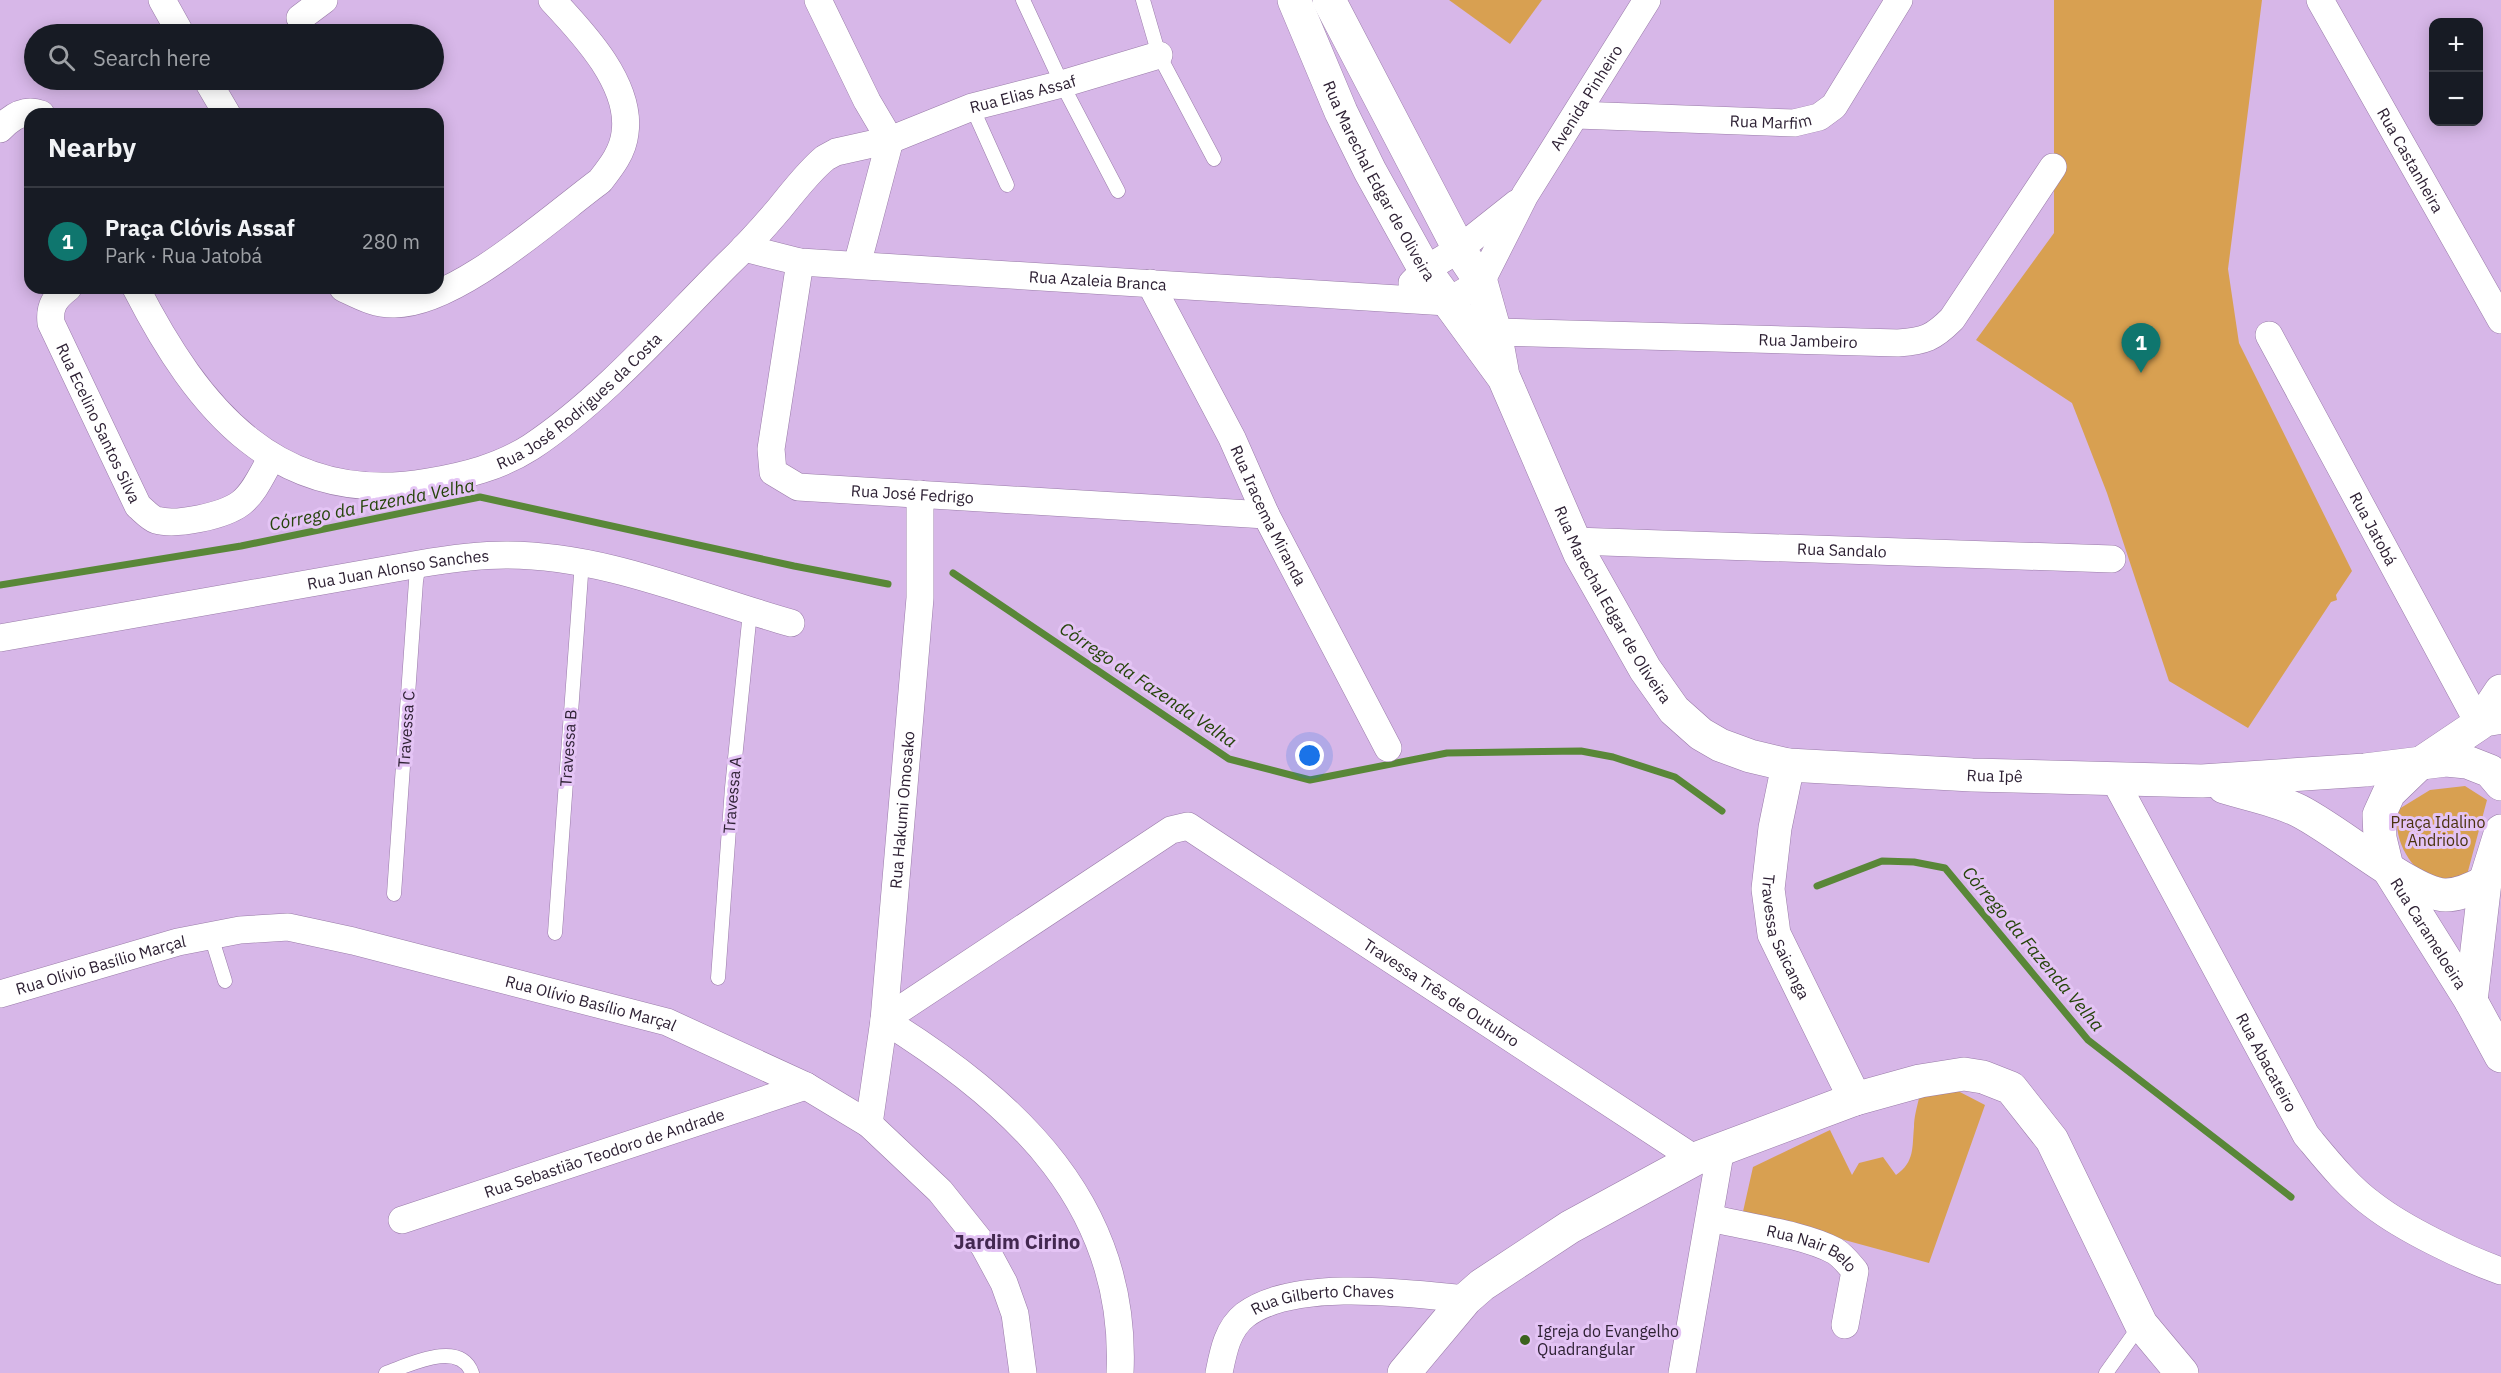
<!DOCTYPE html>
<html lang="en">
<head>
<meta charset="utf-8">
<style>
  body { margin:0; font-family:"IBM Plex Sans",sans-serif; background:#20242c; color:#f1f3f6 }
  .controls { position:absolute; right:18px; top:18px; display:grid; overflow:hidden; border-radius:12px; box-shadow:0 3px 15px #0003 }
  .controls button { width:54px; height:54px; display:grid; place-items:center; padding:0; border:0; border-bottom:2px solid #363941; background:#171b24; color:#f1f3f6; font:30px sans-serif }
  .you { position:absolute; left:1310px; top:756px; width:21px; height:21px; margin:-15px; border:4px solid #fff; border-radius:50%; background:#1a73e8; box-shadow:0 0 0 9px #1a73e833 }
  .badge { display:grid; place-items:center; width:39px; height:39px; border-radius:50%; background:#0f766e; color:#fff; font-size:20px; font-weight:700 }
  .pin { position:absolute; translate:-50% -50px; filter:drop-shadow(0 2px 3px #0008) }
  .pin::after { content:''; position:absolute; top:32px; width:21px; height:18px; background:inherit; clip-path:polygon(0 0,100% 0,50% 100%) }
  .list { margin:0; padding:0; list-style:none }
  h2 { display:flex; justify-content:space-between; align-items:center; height:78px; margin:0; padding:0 24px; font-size:26px }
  h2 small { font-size:20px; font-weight:400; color:#9ea1a6 }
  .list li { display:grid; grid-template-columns:39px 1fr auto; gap:18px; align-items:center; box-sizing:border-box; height:108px; padding:0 24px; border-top:2px solid #363941 }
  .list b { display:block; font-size:22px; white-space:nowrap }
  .list p { margin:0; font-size:20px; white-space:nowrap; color:#9ea1a6 }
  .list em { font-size:20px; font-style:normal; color:#9ea1a6 }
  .icon { flex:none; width:33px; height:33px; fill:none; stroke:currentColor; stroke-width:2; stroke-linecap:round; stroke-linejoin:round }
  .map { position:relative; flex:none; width:2501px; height:1373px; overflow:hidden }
  .search { position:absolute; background:#171b24; box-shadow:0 3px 15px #0003; left:24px; top:24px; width:420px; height:66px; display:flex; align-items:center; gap:15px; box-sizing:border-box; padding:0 21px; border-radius:33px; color:#9ea1a6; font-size:22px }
  .panel { position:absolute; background:#171b24; box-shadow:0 3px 15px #0003; left:24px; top:108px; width:420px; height:186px; border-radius:18px }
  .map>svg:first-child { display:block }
  .green { fill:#d8a051 }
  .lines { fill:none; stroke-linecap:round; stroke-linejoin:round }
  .stream { stroke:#598738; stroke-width:7 }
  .service-casing { stroke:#997ba8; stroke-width:15 }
  .minor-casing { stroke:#997ba8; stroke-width:28 }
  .tertiary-casing { stroke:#997ba8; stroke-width:34 }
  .secondary-casing { stroke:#997ba8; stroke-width:34 }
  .service { stroke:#fff; stroke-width:14 }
  .minor { stroke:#fff; stroke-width:27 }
  .tertiary { stroke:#fff; stroke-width:33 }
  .secondary { stroke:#fff; stroke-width:33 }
  .poi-dot { fill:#3b621d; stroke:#e4c4f5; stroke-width:2 }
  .labels { text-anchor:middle; stroke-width:6; stroke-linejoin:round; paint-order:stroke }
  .street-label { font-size:16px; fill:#2e2134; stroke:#e4c4f5 }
  .park-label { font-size:16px; fill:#4a320e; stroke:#e4c4f5 }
  .poi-label { font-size:16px; fill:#2e2134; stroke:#e4c4f5; text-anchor:start }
  .water-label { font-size:18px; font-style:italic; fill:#25440a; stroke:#e4c4f5 }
  .quarter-label { font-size:20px; font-weight:bold; fill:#432850; stroke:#e4c4f5 }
</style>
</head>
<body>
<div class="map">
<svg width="2501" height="1373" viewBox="0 0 2501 1373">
  <rect width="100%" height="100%" fill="#d7b7e8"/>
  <!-- green -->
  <g class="green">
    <polygon points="1449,0 1542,0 1510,44"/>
    <polygon points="2054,0 2262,0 2228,269 2239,343 2352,571 2336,595 2337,600 2331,602 2248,728 2169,681 2107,493 2072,403 1976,340 2054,233"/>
    <path d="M2465 786 2487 800 2467 875C2457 880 2443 887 2432 880 2408 867 2391 835 2399 809L2430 790Z"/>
    <path d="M1956 1090 1985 1105 1929 1263 1793 1226 1742 1216 1753 1167 1830 1130 1852 1175 1859 1163 1883 1157 1896 1175C1915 1162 1912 1147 1914 1127 1914 1117 1917 1107 1919 1098Z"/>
  </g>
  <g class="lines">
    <!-- stream -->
    <g class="stream">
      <polyline points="953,573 1229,759 1310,780 1447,753 1581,751 1613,757 1675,777 1722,811"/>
      <polyline points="0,585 241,546 480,497 794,566 888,584"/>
      <polyline points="1817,886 1882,861 1914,862 1945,868 2088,1040 2291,1197"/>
    </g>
    <defs>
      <g id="service">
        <polyline points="1023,0 1062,84 1118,191"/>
        <polyline points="1143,0 1159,55 1214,159"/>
        <polyline points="972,107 1007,185"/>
        <polyline points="394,894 416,581 419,564"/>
        <polyline points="555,933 581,575 584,563"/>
        <polyline points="211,936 225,981"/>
        <polyline points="718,978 732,788 750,612"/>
        <path d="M386 1373C409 1365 460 1339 472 1373"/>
        <polyline points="2106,1373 2141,1324"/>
      </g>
      <g id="minor">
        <polyline points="162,0 181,34"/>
        <polyline points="818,0 867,101 890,140 857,265"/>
        <path id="s1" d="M2320 0 2501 320"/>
        <polyline points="300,18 324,0"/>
        <polyline points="207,80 227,114"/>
        <path id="s2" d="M1577 115 1794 123 1819 117 1834 106 1899 0"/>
        <path d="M0 129C11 117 25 108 41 114"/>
        <path id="s3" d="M744 248 800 262 1447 302 1481 282 1525 195 1647 0"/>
        <path id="s4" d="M800 262 771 449 773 472 798 487 1266 515"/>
        <path id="s5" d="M1150 283 1232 438 1266 515 1388 748"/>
        <polyline points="1412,283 1425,270 1459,249 1517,203"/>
        <path id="s6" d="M68 288C55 298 49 306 51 323L138 506C143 510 150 518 156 520 176 526 224 516 241 503 255 492 263 472 272 457"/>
        <path id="s7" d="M136 288C198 409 278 508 428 482 464 476 500 467 531 447 603 399 666 326 727 265 746 247 763 228 780 208 794 191 808 172 825 158L836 152 890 140 972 107 1062 84 1159 55"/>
        <path d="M343 288C360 296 376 305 395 304 456 304 550 218 600 181 611 167 623 152 625 133 632 84 582 32 552 0"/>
        <path id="s8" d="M2269 335 2479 724 2497 721"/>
        <path id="s9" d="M1476 338 1495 332 1898 343C1925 341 1933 338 1952 319L2053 167"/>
        <path id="s10" d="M1574 541 2112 559"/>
        <path id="s11" d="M0 638 419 564C448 559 477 555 506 555 605 555 698 597 791 623"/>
        <path id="s12" d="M2114 779 2306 1135C2326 1159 2347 1186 2373 1205 2404 1229 2464 1258 2501 1271"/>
        <path id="s13" d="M0 994 178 942 240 930 288 927 353 941 667 1022 806 1086 869 1124 940 1191 984 1246 1004 1283 1015 1314 1023 1373"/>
        <path id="s14" d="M869 1124 884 1020 920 598V494"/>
        <path id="s15" d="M1711 1218C1746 1227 1803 1234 1835 1251 1843 1256 1849 1264 1855 1271L1845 1325"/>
        <path id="s16" d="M402 1220 806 1086"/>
        <path id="s17" d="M1120 1373C1128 1205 1016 1102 884 1020L1171 830 1188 826 1203 836 1695 1159"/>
        <path id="s18" d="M1219 1373C1223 1353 1227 1329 1245 1315 1294 1278 1407 1293 1466 1299"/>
        <polyline points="1682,1373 1721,1148"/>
      </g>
      <g id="tertiary">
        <path id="s19" d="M2501 691 2479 724 2418 765 2389 793 2379 815 2380 838 2387 867 2471 1001 2501 1056"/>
        <path id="s20" d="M1788 765 1972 775 2202 781 2365 770 2446 760 2467 762 2490 771 2501 784"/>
        <path d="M2224 787C2247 794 2273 799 2295 809 2332 825 2413 896 2446 895 2460 895 2474 888 2485 882"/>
        <polyline points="2471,1001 2485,882 2501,831"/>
        <polyline points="1855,1099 1920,1081 1964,1074 1983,1077 2011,1088 2052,1140 2141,1324 2182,1373"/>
      </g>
      <g id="secondary">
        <path id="s21" d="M1294 0 1341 112 1370 171 1425 270 1504 378 1580 554 1645 669 1674 710 1701 734 1720 745 1750 756 1788 765 1775 828 1768 889 1774 934 1855 1099 1695 1159 1570 1227 1482 1285 1466 1299 1404 1373"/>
        <polyline points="1329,0 1459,249 1481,282 1495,332 1502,370"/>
      </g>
    </defs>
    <!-- service casing -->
    <use href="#service" class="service-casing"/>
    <!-- minor casing -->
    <use href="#minor" class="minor-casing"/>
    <!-- tertiary casing -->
    <use href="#tertiary" class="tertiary-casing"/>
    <!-- secondary casing -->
    <use href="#secondary" class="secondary-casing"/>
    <!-- service -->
    <use href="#service" class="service"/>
    <!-- minor -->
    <use href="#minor" class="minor"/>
    <!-- tertiary -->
    <use href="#tertiary" class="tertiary"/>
    <!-- secondary -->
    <use href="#secondary" class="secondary"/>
  </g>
  <!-- markers -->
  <circle class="poi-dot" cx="1525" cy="1340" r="6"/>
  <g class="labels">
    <!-- street labels -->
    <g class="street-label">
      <text dy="6" stroke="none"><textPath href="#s7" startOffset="1112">Rua Elias Assaf</textPath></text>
      <text dy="6" stroke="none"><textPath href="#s3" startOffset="958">Avenida Pinheiro</textPath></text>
      <text dy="6" stroke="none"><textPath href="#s2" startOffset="194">Rua Marfim</textPath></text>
      <text dy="6" stroke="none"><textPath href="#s1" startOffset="184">Rua Castanheira</textPath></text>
      <text dy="6" stroke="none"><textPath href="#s21" startOffset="200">Rua Marechal Edgar de Oliveira</textPath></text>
      <text dy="6" stroke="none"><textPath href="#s3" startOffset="356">Rua Azaleia Branca</textPath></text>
      <text dy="6" stroke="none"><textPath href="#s9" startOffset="333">Rua Jambeiro</textPath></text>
      <text dy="6" stroke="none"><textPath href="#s7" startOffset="556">Rua José Rodrigues da Costa</textPath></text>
      <text dy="6" stroke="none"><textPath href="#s6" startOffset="152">Rua Ecelino Santos Silva</textPath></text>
      <text dy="6" stroke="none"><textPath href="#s4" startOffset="356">Rua José Fedrigo</textPath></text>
      <text dy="6" stroke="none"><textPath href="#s5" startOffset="261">Rua Iracema Miranda</textPath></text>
      <text dy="6" stroke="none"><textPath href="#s8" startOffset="220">Rua Jatobá</textPath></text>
      <text dy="6" stroke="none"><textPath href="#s10" startOffset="268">Rua Sandalo</textPath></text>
      <text dy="6" stroke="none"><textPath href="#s11" startOffset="404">Rua Juan Alonso Sanches</textPath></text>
      <text dy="6" stroke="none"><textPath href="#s21" startOffset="686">Rua Marechal Edgar de Oliveira</textPath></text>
      <text transform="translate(406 729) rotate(-86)" y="6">Travessa C</text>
      <text transform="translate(568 748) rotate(-86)" y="6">Travessa B</text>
      <text dy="6" stroke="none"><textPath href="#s20" startOffset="207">Rua Ipê</textPath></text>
      <text transform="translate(732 795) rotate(-85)" y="6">Travessa A</text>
      <text dy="6" stroke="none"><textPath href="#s14" startOffset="316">Rua Hakumi Omosako</textPath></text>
      <text dy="6" stroke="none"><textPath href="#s19" startOffset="309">Rua Carameloeira</textPath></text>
      <text dy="6" stroke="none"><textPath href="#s21" startOffset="1114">Travessa Saicanga</textPath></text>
      <text dy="6" stroke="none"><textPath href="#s13" startOffset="105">Rua Olívio Basílio Marçal</textPath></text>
      <text dy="6" stroke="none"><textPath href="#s17" startOffset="1113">Travessa Três de Outubro</textPath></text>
      <text dy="6" stroke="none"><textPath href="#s13" startOffset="609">Rua Olívio Basílio Marçal</textPath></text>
      <text dy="6" stroke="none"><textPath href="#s12" startOffset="322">Rua Abacateiro</textPath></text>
      <text dy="6" stroke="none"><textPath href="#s16" startOffset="213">Rua Sebastião Teodoro de Andrade</textPath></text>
      <text dy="6" stroke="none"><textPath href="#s15" startOffset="106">Rua Nair Belo</textPath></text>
      <text dy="6" stroke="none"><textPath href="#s18" startOffset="146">Rua Gilberto Chaves</textPath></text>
    </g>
    <!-- park labels -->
    <g class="park-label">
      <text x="2438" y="828">Praça Idalino<tspan x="2438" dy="18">Andriolo</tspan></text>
    </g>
    <!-- poi labels -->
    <g class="poi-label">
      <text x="1537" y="1337">Igreja do Evangelho<tspan x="1537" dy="18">Quadrangular</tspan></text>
    </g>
    <!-- water labels -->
    <g class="water-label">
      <text transform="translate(372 505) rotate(-11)" y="6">Córrego da Fazenda Velha</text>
      <text transform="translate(1148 685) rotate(34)" y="6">Córrego da Fazenda Velha</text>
      <text transform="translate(2033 949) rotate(50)" y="6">Córrego da Fazenda Velha</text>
    </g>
    <!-- quarter labels -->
    <g class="quarter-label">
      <text x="1017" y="1249">Jardim Cirino</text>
    </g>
  </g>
</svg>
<div class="controls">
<button>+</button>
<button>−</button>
</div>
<div class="you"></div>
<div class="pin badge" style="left:2141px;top:373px">1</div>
<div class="search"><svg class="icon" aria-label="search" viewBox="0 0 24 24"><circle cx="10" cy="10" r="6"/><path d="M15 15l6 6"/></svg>Search here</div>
<section class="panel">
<h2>Nearby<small></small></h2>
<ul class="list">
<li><span class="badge">1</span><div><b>Praça Clóvis Assaf</b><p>Park · Rua Jatobá</p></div><em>280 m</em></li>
</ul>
</section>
</div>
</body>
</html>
